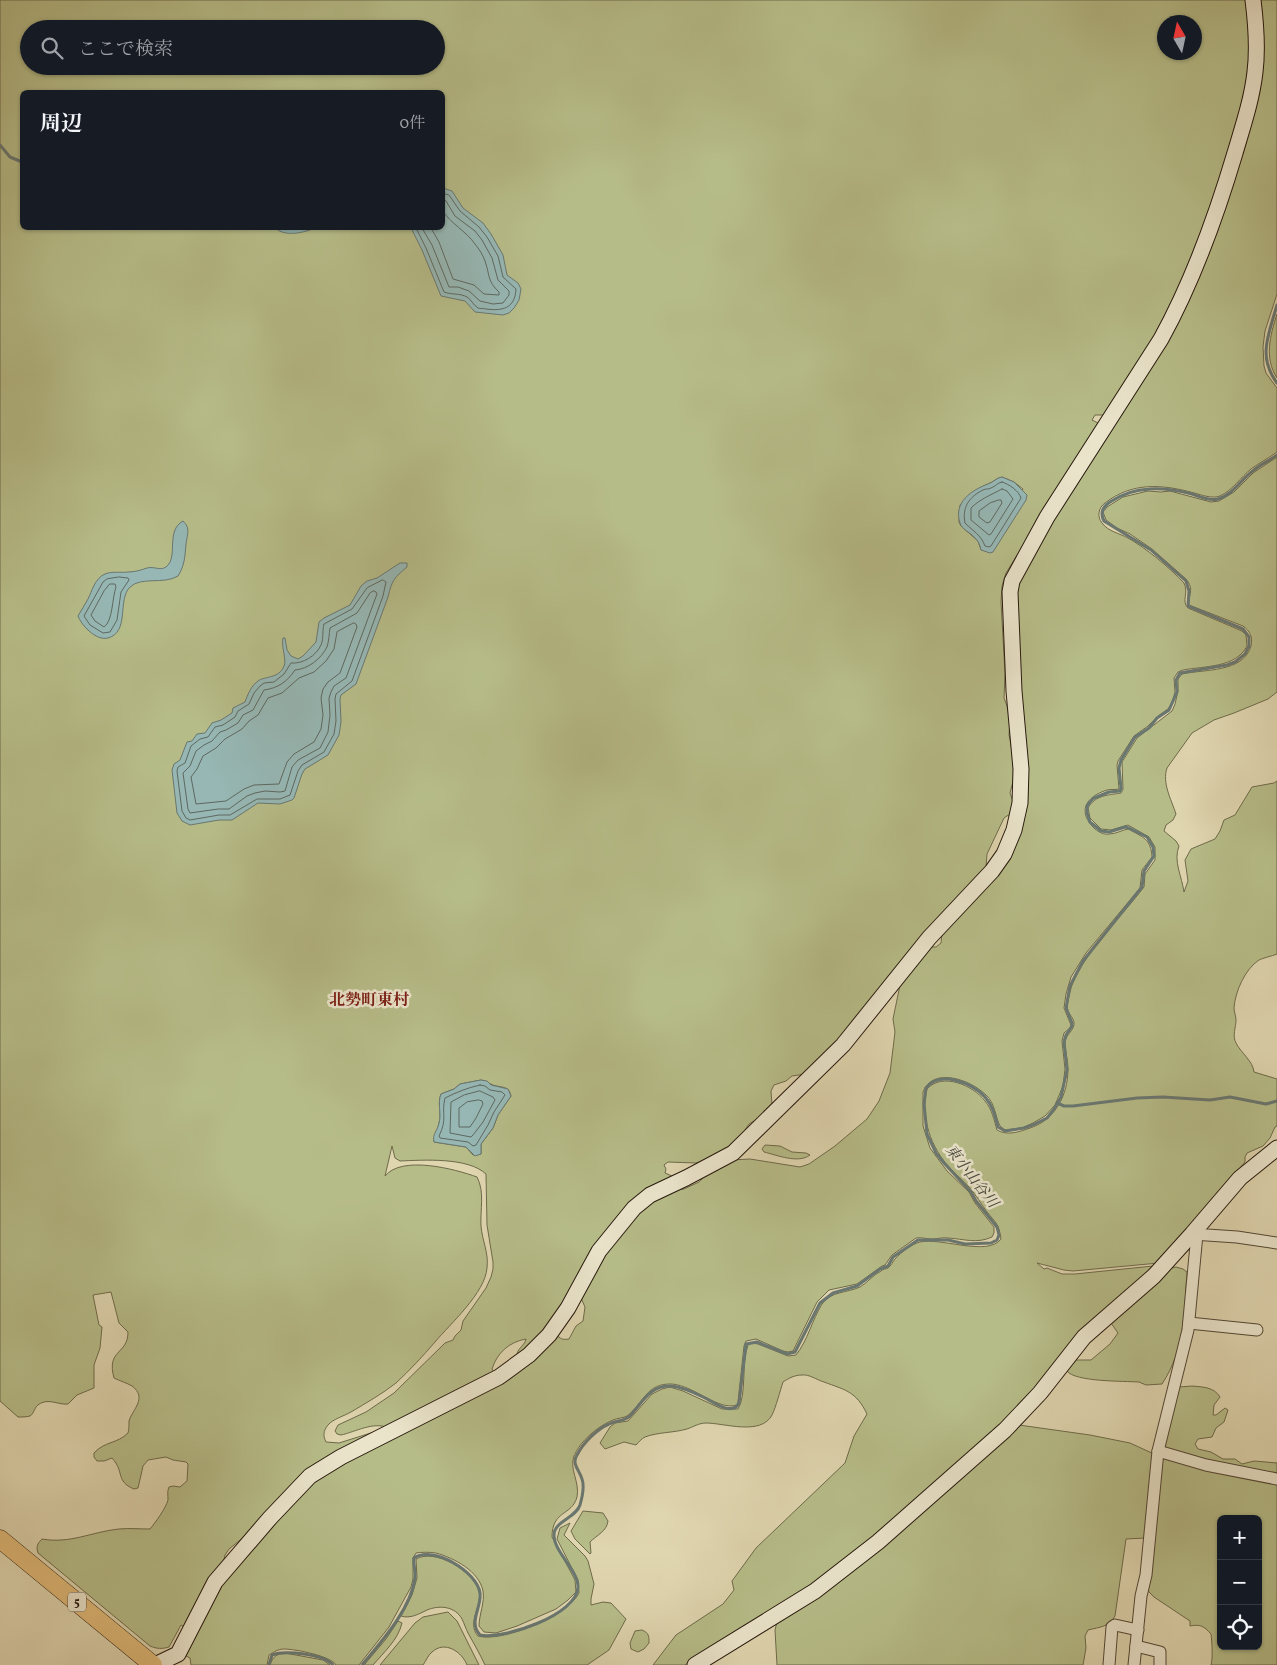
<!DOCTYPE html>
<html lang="ja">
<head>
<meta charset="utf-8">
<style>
  body { margin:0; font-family:Vollkorn,"Noto Serif JP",serif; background:#242831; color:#f1f3f6 }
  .controls { position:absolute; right:15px; bottom:15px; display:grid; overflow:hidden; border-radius:8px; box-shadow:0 1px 4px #0004 }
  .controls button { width:45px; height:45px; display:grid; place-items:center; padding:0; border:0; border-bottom:1px solid #363941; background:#171b24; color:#f1f3f6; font:25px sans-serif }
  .compass { position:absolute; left:1157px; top:15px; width:45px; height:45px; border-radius:50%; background:#171b24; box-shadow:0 1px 4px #0004; rotate:351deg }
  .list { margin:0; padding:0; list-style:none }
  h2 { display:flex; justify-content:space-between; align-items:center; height:65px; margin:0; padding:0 20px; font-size:21px }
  h2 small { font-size:16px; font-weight:400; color:#9ea1a6 }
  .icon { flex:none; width:28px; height:28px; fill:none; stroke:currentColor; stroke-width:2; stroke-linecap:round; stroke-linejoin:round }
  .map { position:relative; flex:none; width:1277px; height:1665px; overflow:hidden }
  .search { position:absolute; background:#171b24; box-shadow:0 1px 4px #0004; left:20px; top:20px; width:425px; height:55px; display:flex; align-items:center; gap:12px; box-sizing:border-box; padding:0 18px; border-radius:28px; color:#9ea1a6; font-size:19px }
  .panel { position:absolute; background:#171b24; box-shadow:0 1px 4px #0004; left:20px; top:90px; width:425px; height:140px; border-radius:8px }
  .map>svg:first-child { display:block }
  .green { fill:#b6bc88; stroke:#6e6a4a; fill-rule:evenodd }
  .water { fill:#96b7b4; stroke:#697771 }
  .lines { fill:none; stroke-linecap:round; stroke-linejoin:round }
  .shore { stroke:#5e6860; stroke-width:1 }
  .stream { stroke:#697771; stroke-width:3 }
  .street-casing { stroke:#544736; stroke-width:13 }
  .secondary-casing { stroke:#26180d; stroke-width:17 }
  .primary-casing { stroke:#26180d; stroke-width:19 }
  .street { stroke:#eae4cb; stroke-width:11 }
  .secondary { stroke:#eae4cb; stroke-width:15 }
  .primary { stroke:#e0ba78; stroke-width:18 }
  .labels { text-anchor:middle; stroke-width:5; stroke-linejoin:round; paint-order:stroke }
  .shield { fill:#eae4cb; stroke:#615546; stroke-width:1 }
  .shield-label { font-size:12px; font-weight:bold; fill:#26180d }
  .water-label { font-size:15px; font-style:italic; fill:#48483f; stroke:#eae4cb }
  .quarter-label { font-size:16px; font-weight:bold; fill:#7a1f14; stroke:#eae4cb }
</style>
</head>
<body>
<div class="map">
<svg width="1277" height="1665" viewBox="0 0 1277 1665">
  <rect width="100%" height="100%" fill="#dfd5af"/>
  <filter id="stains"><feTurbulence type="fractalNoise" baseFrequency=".004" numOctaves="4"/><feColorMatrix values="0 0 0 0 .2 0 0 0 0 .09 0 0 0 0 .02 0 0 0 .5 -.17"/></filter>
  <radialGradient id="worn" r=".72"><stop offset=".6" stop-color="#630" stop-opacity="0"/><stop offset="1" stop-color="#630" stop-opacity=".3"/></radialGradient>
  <!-- green -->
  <g class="green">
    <path d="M0 0H1249L1251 71 1232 150 1174 307 1105 415H1095L1092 420 1098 423 1095 431 1006 573 1002 586 1001 602 1005 673 1004 698 1007 706 1010 720 1009 735 1016 770 1010 793 1013 801 1010 814 1004 818 987 854 986 867 842 1037 806 1074 792 1076 786 1081 774 1085 771 1091 772 1105 759 1118 749 1124 737 1142 717 1157 696 1163 668 1162 664 1165 666 1169 665 1173 672 1176 681 1173 646 1191 573 1288 546 1328 519 1355 517 1354C518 1348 525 1345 526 1339 509 1342 497 1353 492 1369L494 1372 388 1428C374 1421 355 1432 341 1435L337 1434 335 1431 338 1425 366 1412 394 1393 445 1343 453 1340 455 1336 461 1330 463 1321 486 1288 491 1277 493 1269V1262L487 1225 486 1174C468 1157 423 1160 400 1161L395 1158 392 1146 385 1176C402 1155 455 1169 477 1177 485 1192 480 1210 481 1226 482 1240 489 1253 487 1268 485 1293 451 1323 435 1342 423 1356 410 1370 396 1383 382 1394 366 1403 351 1412 344 1416 333 1419 328 1425 323 1431 323 1436 326 1442L339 1443 374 1432 229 1549 225 1555 223 1563 184 1627 181 1625 169 1647C162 1649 157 1649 150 1646L38 1553C36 1547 37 1544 42 1539 70 1544 91 1532 119 1529 129 1528 139 1529 150 1529 155 1523 166 1508 168 1500 168 1494 167 1492 169 1487L173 1486 180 1487 187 1481 188 1464 186 1462 173 1460 166 1457 148 1460 143 1466 138 1488 134 1489C115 1481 125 1472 112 1458L104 1461H97L94 1457V1453C105 1441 117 1444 128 1433 129 1430 129 1425 129 1421 132 1410 148 1398 132 1386 127 1383 120 1381 114 1378 106 1349 128 1355 128 1332L119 1323 111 1292 93 1295 99 1325 102 1327 100 1348 94 1365V1388L77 1395 68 1404C60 1405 52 1400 44 1402 33 1405 36 1412 30 1416 27 1417 21 1417 18 1417L0 1401ZM1164 22H1194V52H1164ZM29 29H436V66H29ZM22 92H442V228H22ZM1002 477 1014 482 1023 489 981 550 978 541 961 526 959 522 960 505C969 497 977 488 988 484 994 482 996 478 1002 477ZM481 1080C486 1081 488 1083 493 1085 501 1088 509 1085 511 1096L498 1115 493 1128 481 1144V1154L473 1155 466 1147 434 1142C434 1134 438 1130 439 1123 442 1113 437 1104 441 1094L454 1089 460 1084Z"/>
    <path d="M1258 0H1277V294L1265 331 1263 347 1264 366 1266 373 1277 388V452C1269 458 1259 463 1251 469 1241 477 1233 490 1220 496 1212 499 1202 495 1194 493 1162 484 1132 482 1105 503 1098 508 1097 517 1102 523 1109 532 1119 533 1128 538 1146 548 1170 568 1184 583 1189 593 1181 601 1188 608L1242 631 1246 635 1247 646C1236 668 1204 666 1183 670L1178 672 1174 678 1175 692 1172 703 1168 709 1158 716 1148 726 1134 736 1118 761 1117 765 1119 789C1115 790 1111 789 1107 790 1085 797 1077 812 1095 829 1099 832 1104 835 1109 834 1116 834 1122 830 1128 829 1143 837 1151 839 1152 857L1142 870 1140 888 1086 953 1071 977 1066 994 1064 1008 1071 1025 1070 1028 1064 1033 1062 1041 1065 1069 1063 1086 1055 1105 1045 1116 1033 1123 1022 1128 1005 1130 1000 1126C995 1116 995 1103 986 1095 971 1080 933 1066 923 1092V1126L930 1148 947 1171 969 1192 975 1203 990 1222 994 1227V1233L992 1237C977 1244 964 1239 948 1238 943 1237 938 1239 932 1239 926 1239 922 1237 916 1238L892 1255 885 1265 882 1266 857 1284 829 1290 817 1302 793 1351 788 1352 783 1351 756 1339 746 1341 744 1346 738 1402 737 1405C718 1411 695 1386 672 1384 646 1383 644 1403 627 1416 624 1418 617 1418 613 1420 598 1426 580 1441 574 1456 569 1469 580 1482 577 1497 572 1516 552 1510 552 1537L575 1580 576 1592 568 1600 556 1609 517 1626 496 1633 484 1632 479 1626C479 1615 485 1602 483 1591 479 1571 454 1558 436 1553 429 1552 422 1552 416 1553L413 1558V1579L411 1587 389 1627 359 1665H336C331 1656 295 1649 284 1649 278 1649 274 1652 269 1655L267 1665H191L190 1658 186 1656 187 1651 219 1584 246 1551 258 1544 265 1530 315 1480 556 1334C560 1339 563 1340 569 1339L576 1326 583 1321 585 1307 581 1298 606 1251 638 1210 671 1191 684 1189 699 1182 704 1177 732 1160 750 1159 800 1167 809 1164 835 1146 867 1119 879 1101 890 1073 895 1032 893 1019 900 985 929 947H936L941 943 942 933 1018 830 1017 580 1146 369 1232 179Z"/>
    <path d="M1277 314V378C1264 358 1270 336 1277 314Z"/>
    <path d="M1277 457V692L1268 699 1234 713 1214 720 1192 733 1167 768C1162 783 1171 799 1176 814L1173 820 1166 825 1164 831 1176 841 1179 846C1173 861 1182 877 1184 892L1188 881 1185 860 1191 849 1215 839 1220 831 1224 820 1235 815 1252 787 1274 783 1277 781V954C1272 956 1263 958 1259 960 1245 969 1235 992 1234 1008 1234 1012 1236 1016 1236 1020 1236 1027 1232 1036 1236 1043 1241 1053 1253 1061 1254 1072L1277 1079V1126L1275 1127 1270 1138 1263 1146 1247 1153 1245 1157V1162L1159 1263 1073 1271 1064 1270 1037 1263 1044 1269 1047 1268 1062 1274H1075L1153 1266 1154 1269 1079 1331 1034 1391 1010 1418 881 1530 810 1587 685 1665H653L676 1635 723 1604 734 1590 732 1581 756 1548 845 1463 854 1436 867 1414C856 1391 845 1390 824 1382 817 1380 809 1374 802 1375 795 1375 789 1378 783 1382 780 1391 776 1407 772 1415 761 1436 724 1423 706 1423 699 1423 693 1427 687 1429 673 1433 658 1432 645 1437 641 1439 639 1442 636 1445L624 1442 605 1449 600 1443 610 1427 615 1423 628 1421 652 1394 662 1389 670 1387 683 1391 722 1409H738C747 1395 741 1363 748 1345L752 1343 758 1344 788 1356 796 1355C808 1340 812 1320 822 1304 831 1291 847 1293 860 1287 867 1283 873 1275 881 1271 883 1269 886 1269 888 1268 891 1266 893 1261 895 1259 901 1252 912 1244 920 1242 940 1237 988 1257 1001 1239 999 1224 996 1223 987 1212 981 1204 976 1195 969 1187 963 1180 956 1175 950 1168 931 1148 920 1117 927 1089 942 1072 973 1085 985 1101 992 1109 994 1120 997 1130 1007 1136 1019 1132 1030 1128 1055 1120 1068 1095 1068 1069 1068 1060 1065 1051 1065 1042 1066 1034 1075 1030 1074 1022 1073 1018 1070 1015 1068 1011 1066 1004 1070 992 1072 985 1085 952 1122 916 1144 887L1145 874 1155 860V847L1149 837 1128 825 1111 830 1101 829 1090 818 1088 808C1095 795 1109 795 1121 793L1123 789 1122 762 1137 738 1172 711 1175 704 1178 691V679L1182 674C1204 669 1243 673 1251 646 1253 637 1250 631 1243 626L1189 605C1188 594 1195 590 1186 579L1152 549 1130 534 1117 528 1106 520 1103 512 1107 507 1123 497 1148 491 1161 492 1170 491 1211 502 1219 501 1234 492 1253 473Z"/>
    <path d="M765 1145 780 1146 792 1152 806 1153 810 1155C798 1164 777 1155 764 1152L762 1149Z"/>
    <path d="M1176 1267 1183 1269 1187 1272C1184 1313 1185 1349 1162 1384L1146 1385 1139 1382C1124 1381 1075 1382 1067 1371L1076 1360H1091L1110 1344 1118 1333 1111 1323 1167 1269Z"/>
    <path d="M1192 1386C1203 1387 1214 1387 1220 1397L1214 1405 1213 1415H1216L1225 1408 1228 1410 1224 1422 1216 1428 1212 1437 1198 1439 1195 1444 1198 1449 1211 1452 1223 1459H1235L1242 1464 1254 1461 1277 1463V1476L1211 1462 1164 1449 1179 1387Z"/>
    <path d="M1019 1425 1090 1435 1130 1443 1154 1454 1145 1538 1126 1539 1115 1616C1109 1627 1100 1627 1088 1630L1085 1636 1086 1648 1083 1665H777L775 1630 777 1622Z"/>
    <path d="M1160 1457 1277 1484V1665H1211C1213 1659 1212 1641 1211 1634 1204 1626 1200 1624 1190 1626V1621L1154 1597 1149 1592 1147 1585ZM1221 1519H1258V1646H1221Z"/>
    <path d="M583 1511 603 1513 608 1521C607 1531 597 1535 590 1542L591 1553 590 1554 575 1539 571 1531Z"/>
    <path d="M570 1523 564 1535 585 1556 588 1561 594 1584 591 1599V1605L603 1602 611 1603 626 1619 609 1650 587 1665H485C480 1654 474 1644 468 1633 466 1629 464 1623 462 1619 455 1606 439 1605 427 1610 419 1614 410 1619 401 1616L412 1595 417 1578 416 1559C435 1548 473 1571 479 1591 483 1606 466 1622 478 1636 501 1643 568 1616 579 1593L578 1580 557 1539 560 1528Z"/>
    <path d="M448 1612 457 1621 479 1665H467C462 1652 445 1640 432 1652 428 1655 426 1661 423 1665H380L415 1623 423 1617Z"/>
    <path d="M398 1621 402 1623C398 1640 384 1652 373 1665H364L386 1639Z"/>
    <path d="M642 1630C649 1633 649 1636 649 1643L644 1649 638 1652 631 1649 630 1643 635 1631Z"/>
    <path d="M285 1653 323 1660 330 1665H270C273 1656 277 1654 285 1653Z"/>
  </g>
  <!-- water -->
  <g class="water">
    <polygon points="443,188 452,191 463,208 483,223 491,234 503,255 507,275 518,283 521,289 519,300 514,308 509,313 503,315 475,312 465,301 441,296 422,250 411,228 442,228"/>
    <path d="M276 228H314C305 233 283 237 276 228Z"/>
    <path d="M1002 477 1014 482 1027 495 1026 500 993 552 990 553 981 550C980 545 978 540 974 537 970 532 962 530 960 523 953 502 972 490 988 484 994 482 996 478 1002 477Z"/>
    <path d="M183 521C191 528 187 535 186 544 185 555 185 565 178 576 163 585 142 576 130 587 117 600 130 632 108 638 100 640 92 634 87 629 83 625 80 621 78 616 81 610 85 605 88 599 92 591 95 578 105 574 112 571 121 573 128 572 135 572 141 570 147 568 154 566 160 571 166 567 179 557 165 531 183 521Z"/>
    <path d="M400 563H407V567C394 578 392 580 388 597L356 684 341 695 340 699 341 722 339 735 328 755 305 769 302 774 294 798 292 800 280 804 258 803 232 820H219L190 825 182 821 177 813 172 770 174 764 180 760 187 742 192 741 197 734 205 733 212 723 221 720 232 713 233 708 245 702C248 694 251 686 258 681 264 676 279 679 284 666 287 660 281 647 283 638H285L287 650 291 656 298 659 303 656 316 642 319 622 324 618 350 605 361 586 367 581 377 578Z"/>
    <path d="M481 1080 487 1081 491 1085 508 1089 511 1096 498 1115 493 1128 481 1144V1154L475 1156 466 1147 434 1142C432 1134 438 1130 439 1123 442 1113 437 1104 441 1094L454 1089 460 1084Z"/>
  </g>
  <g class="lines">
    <!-- shore -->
    <g class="shore">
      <path d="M416 228 426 248 444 292C452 295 460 293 467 297 471 299 473 305 478 308 480 309 483 308 486 309 502 311 515 309 516 289L503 277 498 256 487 237 479 227 460 211 449 195 442 193"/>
      <polyline points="422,228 432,245 449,287 458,287 469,291 480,301 493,304 503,303 509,295 509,291 498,280 492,258 482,240 475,231 455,216 446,201 442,199"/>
      <path d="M431 228 439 242 453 279 474 285 484 294 499 295V292C487 281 490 275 485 261 483 255 479 249 475 244 466 231 451 224 442 210"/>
      <path d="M1002 482C1009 484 1019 491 1021 498L991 546 989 547 985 546C981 535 973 531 965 523 962 507 969 497 983 490 987 488 987 490 991 488 996 486 997 483 1002 482Z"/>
      <path d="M1002 489 1007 491 1013 499 991 534 989 535 971 520V508C980 499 991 495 1002 489Z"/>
      <polygon points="999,500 1001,500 1002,503 990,522 987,523 979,517 979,511 990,503"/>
      <polygon points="119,577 128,578 129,580 121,592 117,620 110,632 103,633 90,625 84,616 103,582 107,579"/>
      <path d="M383 580 386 582 383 596 352 681 336 694 335 699 336 721 334 734 324 752 302 765 298 771 290 795 280 799H257L230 815H219L190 820 186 818 182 811 177 771 178 767 185 763 191 746 200 739 208 737 215 727 223 725 235 717 238 711 249 704 254 693 260 686 264 683 274 682 284 674 291 663C303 664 316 656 321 645 324 638 322 631 324 624L352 609 367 588Z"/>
      <path d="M110 584H115L116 587C112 598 113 621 104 627L95 621 91 615 104 591Z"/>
      <path d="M374 591 376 592 377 594 346 678 334 686 331 692 329 698 330 715 328 732 320 748 298 760 292 767 285 791 280 792 265 791 255 793 247 796 229 809H218L190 813 188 809 183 773 190 766 196 751 204 745 212 741 220 732 226 730 238 723 243 715 253 710 264 690C278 688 287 682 295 670 308 669 321 659 327 647 329 641 329 634 330 628L357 613 370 593Z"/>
      <polygon points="354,623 356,624 357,627 340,673 328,682 323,689 321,698 323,715 321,729 314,742 294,754 287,762 279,784 254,785 244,789 226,801 196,804 191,777 197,769 203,756 216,748 225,739 242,729 249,721 258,715 268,698 282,693 299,678 314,672 326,661 334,649 337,632"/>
      <path d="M480 1085 485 1086 490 1090 502 1092 505 1095 494 1112 488 1125 476 1145 473 1146 468 1142 440 1138 439 1136C448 1118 441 1114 445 1098 457 1092 467 1088 480 1085Z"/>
      <polygon points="480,1091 493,1097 495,1100 483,1122 473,1135 471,1137 450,1133 451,1102 464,1095"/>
      <polygon points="479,1100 482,1101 483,1104 476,1118 470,1127 459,1127 459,1108 467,1102"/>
    </g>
    <!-- stream -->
    <g class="stream">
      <polyline points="0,145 10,157 22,162"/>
      <path d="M1277 305C1269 334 1257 356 1277 383"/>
      <polyline points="1057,1103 1064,1106 1073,1106 1137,1098 1163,1097 1210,1100 1230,1097 1266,1104 1277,1101"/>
      <path d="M269 1665 272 1655C285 1650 324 1654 333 1665"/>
      <path d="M362 1665C381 1642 411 1609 415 1578 416 1571 413 1565 414 1558 434 1545 477 1572 480 1593 482 1607 468 1622 480 1635 502 1640 579 1615 578 1586 577 1569 554 1552 554 1535 554 1521 576 1518 580 1505 582 1498 585 1487 582 1479 580 1471 571 1464 577 1455 583 1443 597 1429 609 1424 615 1421 622 1421 627 1418 630 1417 633 1412 635 1410 645 1398 653 1385 671 1386 682 1387 693 1392 703 1397 712 1401 732 1417 739 1403L746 1344 757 1342 787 1354 795 1352 820 1303 833 1293 857 1286 880 1269 888 1266 893 1257 918 1240H948L965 1244 991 1243 997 1240 999 1235 997 1227 976 1201 971 1192 944 1163 936 1153 927 1134 924 1104 926 1088C940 1070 973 1083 985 1097 993 1106 995 1116 998 1127L1005 1131 1024 1128 1035 1124 1047 1118 1054 1109 1061 1097 1067 1070 1064 1042 1066 1035 1072 1026V1023L1066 1008 1070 986 1083 961 1142 887 1144 871 1154 856 1153 847 1147 837 1129 828 1125 827 1109 832 1101 831 1090 822 1087 813V806L1090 802 1094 798 1109 792 1120 791 1121 788 1119 768 1121 760 1135 737 1149 728 1157 718 1169 710 1177 692 1176 680 1180 673 1227 665 1235 662 1245 654 1249 646V637L1243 629 1188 606 1189 591 1186 581 1151 550 1104 521C1100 513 1102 507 1110 502 1135 485 1164 487 1192 494 1200 497 1210 501 1218 499 1233 495 1242 478 1254 470 1261 464 1269 461 1277 455"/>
    </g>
    <defs>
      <g id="street">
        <polyline points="1192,1234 1237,1237 1277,1243"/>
        <polyline points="1189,1323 1257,1330"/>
        <polyline points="1158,1451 1206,1465 1277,1479"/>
        <polyline points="1136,1646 1160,1652 1160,1665"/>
        <polyline points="1109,1665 1112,1627 1115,1625 1138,1630"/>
        <polyline points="1134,1665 1141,1596 1146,1575 1158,1451 1188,1330 1197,1234"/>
      </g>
      <g id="secondary">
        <path d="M155 1665 178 1654 215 1582 270 1518 310 1476 341 1457 499 1377 529 1355 549 1335 568 1308 599 1251 634 1208 650 1195 686 1178 733 1153 843 1045 929 938 992 871 1004 854 1014 830 1020 803 1021 769 1014 691 1010 592 1012 581 1047 517 1161 339C1193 281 1216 217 1235 153 1243 126 1252 99 1255 72 1258 48 1256 24 1253 0"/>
        <polyline points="695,1665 815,1591 878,1542 1005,1430 1040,1393 1084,1337 1154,1276 1192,1234 1240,1178 1277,1148"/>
      </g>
      <polyline id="primary" points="0,1539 153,1665"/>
    </defs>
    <!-- street casing -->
    <use href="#street" class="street-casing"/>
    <!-- secondary casing -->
    <use href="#secondary" class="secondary-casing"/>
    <!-- primary casing -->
    <use href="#primary" class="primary-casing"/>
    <!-- street -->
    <use href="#street" class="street"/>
    <!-- secondary -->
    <use href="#secondary" class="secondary"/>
    <!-- primary -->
    <use href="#primary" class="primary"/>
  </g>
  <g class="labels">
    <!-- shield labels -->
    <rect class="shield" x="68" y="1592.5" width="18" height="19" rx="4"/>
    <g class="shield-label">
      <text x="77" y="1606">5</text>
    </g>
    <!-- water labels -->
    <g class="water-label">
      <text transform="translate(972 1176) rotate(52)" y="5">東小山谷川</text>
    </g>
    <!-- quarter labels -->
    <g class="quarter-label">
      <text x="369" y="1005">北勢町東村</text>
    </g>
  </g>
  <rect width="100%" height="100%" filter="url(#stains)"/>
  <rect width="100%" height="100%" fill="url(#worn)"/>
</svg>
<div class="controls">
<button>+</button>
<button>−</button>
<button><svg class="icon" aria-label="locate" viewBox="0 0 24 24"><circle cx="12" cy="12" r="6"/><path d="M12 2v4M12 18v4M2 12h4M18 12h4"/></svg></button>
</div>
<svg class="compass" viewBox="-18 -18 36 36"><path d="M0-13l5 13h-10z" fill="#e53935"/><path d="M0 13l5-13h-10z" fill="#9ea1a6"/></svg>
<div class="search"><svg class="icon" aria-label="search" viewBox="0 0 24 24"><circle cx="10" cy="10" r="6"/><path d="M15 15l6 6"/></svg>ここで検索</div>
<section class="panel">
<h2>周辺<small>0件</small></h2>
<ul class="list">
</ul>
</section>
</div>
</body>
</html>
